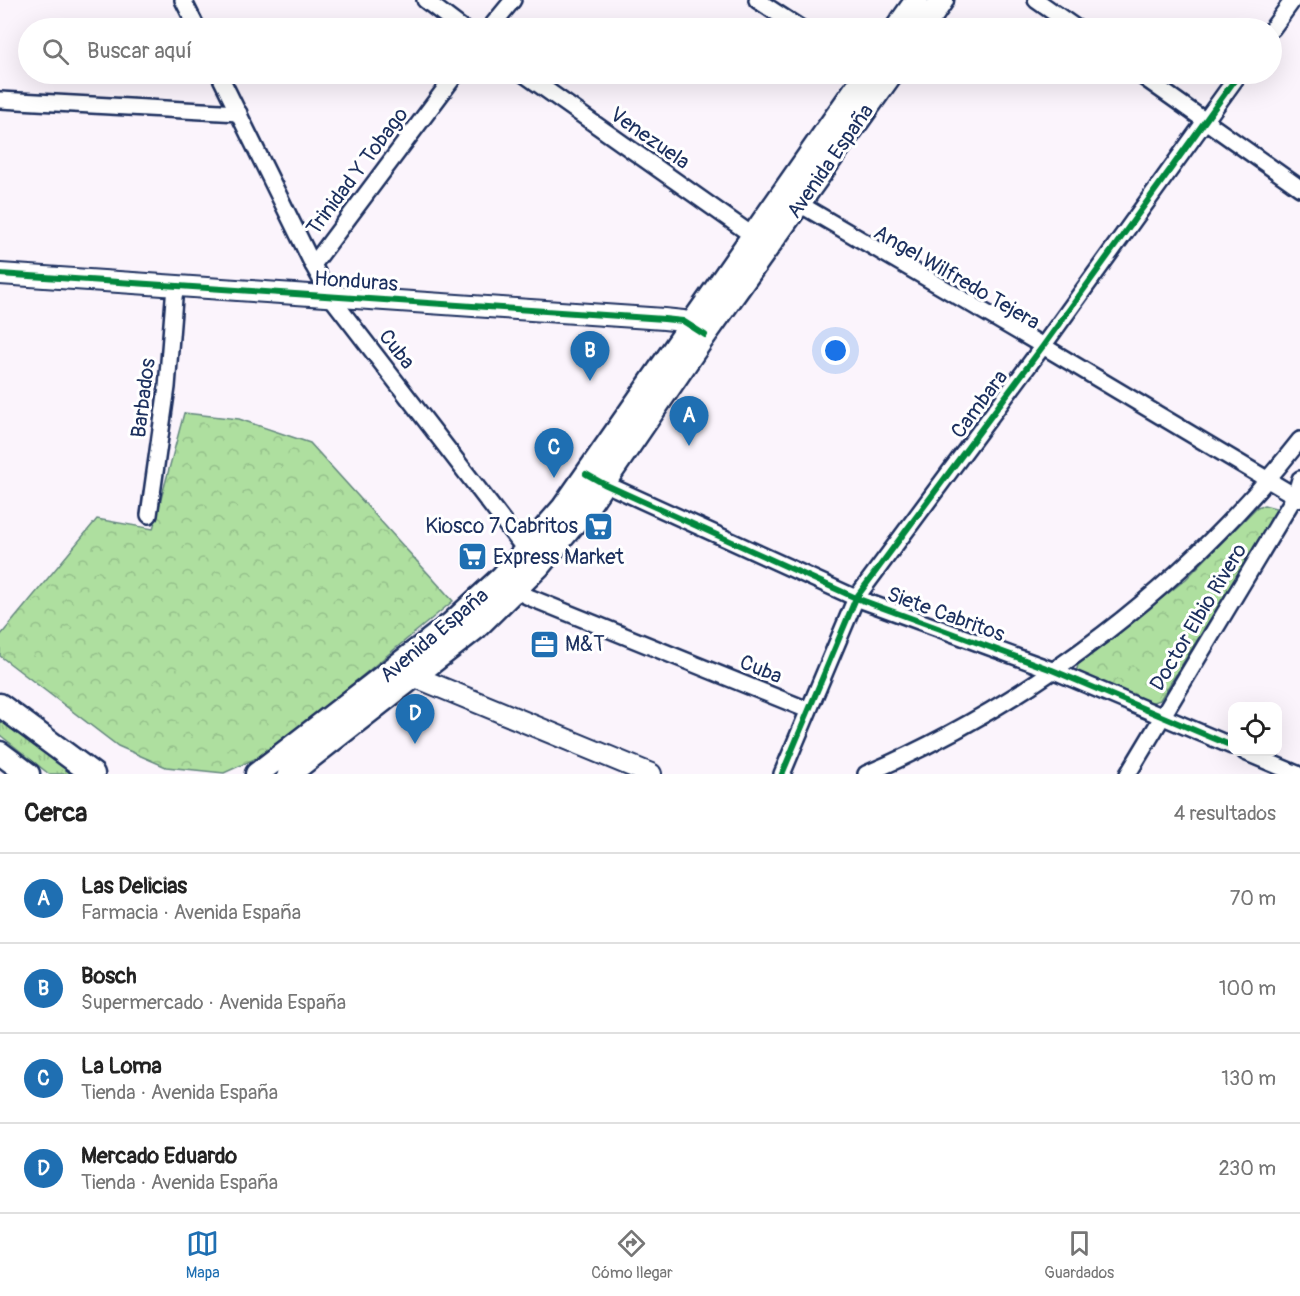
<!DOCTYPE html>
<html lang="es">
<head>
<meta charset="utf-8">
<style>
  body { margin:0; font-family:Pangolin,sans-serif; background:#f6f6f6; color:#222 }
  .controls { position:absolute; right:18px; bottom:18px; display:grid; overflow:hidden; border-radius:12px; box-shadow:0 6px 24px #0002 }
  .controls button { width:54px; height:54px; display:grid; place-items:center; padding:0; border:0; border-bottom:2px solid #e0e0e0; background:#fff; color:#222; font:30px sans-serif }
  .you { position:absolute; left:836px; top:351px; width:21px; height:21px; margin:-15px; border:4px solid #fff; border-radius:50%; background:#1a73e8; box-shadow:0 0 0 9px #1a73e833 }
  .badge { display:grid; place-items:center; width:39px; height:39px; border-radius:50%; background:#1f6fb2; color:#fff; font-size:20px; font-weight:700 }
  .pin { position:absolute; translate:-50% -50px; filter:drop-shadow(0 2px 3px #0008) }
  .pin::after { content:''; position:absolute; top:32px; width:21px; height:18px; background:inherit; clip-path:polygon(0 0,100% 0,50% 100%) }
  .list { margin:0; padding:0; list-style:none }
  h2 { display:flex; justify-content:space-between; align-items:center; height:78px; margin:0; padding:0 24px; font-size:26px }
  h2 small { font-size:20px; font-weight:400; color:#767676 }
  .list li { display:grid; grid-template-columns:39px 1fr auto; gap:18px; align-items:center; box-sizing:border-box; height:90px; padding:0 24px; border-top:2px solid #e0e0e0 }
  .list b { display:block; font-size:22px; white-space:nowrap }
  .list p { margin:0; font-size:20px; white-space:nowrap; color:#767676 }
  .list em { font-size:20px; font-style:normal; color:#767676 }
  .icon { flex:none; width:33px; height:33px; fill:none; stroke:currentColor; stroke-width:2; stroke-linecap:round; stroke-linejoin:round }
  .map { position:relative; flex:none; width:1300px; height:774px; overflow:hidden }
  .search { position:absolute; background:#fff; box-shadow:0 6px 24px #0002; left:18px; right:18px; top:18px; height:66px; display:flex; align-items:center; gap:15px; box-sizing:border-box; padding:0 21px; border-radius:33px; color:#767676; font-size:22px }
  .sheet { height:438px; background:#fff }
  nav { display:flex; justify-content:space-around; align-items:center; box-sizing:border-box; height:84px; border-top:2px solid #e0e0e0; background:#fff; font-size:16px; color:#767676 }
  nav a { display:grid; justify-items:center; gap:3px }
  nav .on { color:#1f6fb2 }
  .map>svg:first-child { display:block }
  .grass { fill:url(#grass-tufts); stroke:#64877e; stroke-width:1.5 }
  .forest { fill:url(#forest-crowns); stroke:#64877e; stroke-width:1.5 }
  .lines { fill:none; stroke-linecap:round; stroke-linejoin:round }
  .minor-casing { stroke:#1b2f5e; stroke-width:20 }
  .tertiary-casing { stroke:#1b2f5e; stroke-width:24 }
  .secondary-casing { stroke:#1b2f5e; stroke-width:27 }
  .minor { stroke:#fff; stroke-width:15 }
  .tertiary { stroke:#fff; stroke-width:20 }
  .secondary { stroke:#fff; stroke-width:22 }
  .cycleway-casing { stroke:#fff; stroke-width:10 }
  .cycleway { stroke:#00873e; stroke-width:6 }
  .labels { text-anchor:middle; stroke-width:6; stroke-linejoin:round; paint-order:stroke }
  .street-label { font-size:21px; fill:#1b2f5e; stroke:#fff }
  .poi-label { font-size:21px; fill:#1b2f5e; stroke:#fff; text-anchor:start }
</style>
</head>
<body>
<div class="map">
<svg width="1300" height="774" viewBox="0 0 1300 774">
  <defs>
    <pattern id="grass-tufts" width="24" height="20" patternUnits="userSpaceOnUse" patternTransform="scale(1.5)"><rect width="24" height="20" fill="#aedf9f"/><path d="M3 7l-1-3M5 7V3M7 7l1-3M15 17l-1-3M17 17v-4M19 17l1-3" fill="none" stroke="#95c08b"/></pattern>
    <pattern id="forest-crowns" width="20" height="18" patternUnits="userSpaceOnUse" patternTransform="scale(1.5)"><rect width="20" height="18" fill="#aedf9f"/><path d="M2 6a3 3 0 1 1 6 0M12 15a3 3 0 1 1 6 0" fill="none" stroke="#95c08b"/></pattern>
  </defs>
  <rect width="100%" height="100%" fill="#fbf4fc"/>
  <filter id="ink" filterUnits="userSpaceOnUse"><feTurbulence type="fractalNoise" baseFrequency=".0167" numOctaves="2"/><feDisplacementMap in="SourceGraphic" scale="12" xChannelSelector="R" yChannelSelector="G"/><feConvolveMatrix kernelMatrix="1 2 1 2 8 2 1 2 1" color-interpolation-filters="sRGB"/></filter>
  <g filter="url(#ink)">
    <!-- grass -->
    <polygon class="grass" points="0,716 74,774 49,774 0,735"/>
    <!-- forest -->
    <g class="forest">
      <polygon points="184,413 239,419 310,443 453,601 270,752 224,773 166,767 118,746 0,656 0,636 97,519 153,529"/>
      <polygon points="1264,505 1279,509 1160,700 1150,703 1080,676 1076,672 1078,665 1186,579 1257,507"/>
    </g>
    <g class="lines">
      <defs>
        <g id="minor">
          <polyline points="183,0 197,28"/>
          <polyline points="425,0 462,28"/>
          <polyline points="757,0 800,28"/>
          <polyline points="1036,0 1076,28"/>
          <polyline points="490,28 513,0"/>
          <polyline points="1272,29 1293,0"/>
          <polyline points="219,74 313,265 330,296 530,556"/>
          <polyline points="524,74 759,240"/>
          <polyline points="1139,74 1300,188"/>
          <polyline points="0,100 239,113"/>
          <polyline points="791,199 1043,346 1300,499"/>
          <polyline points="313,265 456,74"/>
          <polyline points="597,480 856,598 1052,670 1232,746"/>
          <polyline points="149,515 167,387 175,286"/>
          <polyline points="510,585 516,591 531,598 808,710"/>
          <polyline points="1245,752 1297,774"/>
          <polyline points="782,774 856,598 1043,346 1239,74"/>
          <path d="M866 774C1035 701 1186 585 1300 440"/>
          <polyline points="1128,774 1295,496 1300,479"/>
        </g>
        <g id="tertiary">
          <polyline points="0,274 664,319 683,321 703,334"/>
          <polyline points="401,671 651,774"/>
        </g>
        <g id="secondary">
          <polyline points="897,28 917,0"/>
          <polyline points="923,28 942,0"/>
          <polyline points="0,705 93,774"/>
          <polyline points="0,753 28,774"/>
          <polyline points="257,774 451,624 502,577 563,508 866,74"/>
          <polyline points="289,774 477,627 538,567 586,509 705,335 891,74"/>
        </g>
      </defs>
      <!-- minor casing -->
      <use href="#minor" class="minor-casing"/>
      <!-- tertiary casing -->
      <use href="#tertiary" class="tertiary-casing"/>
      <!-- secondary casing -->
      <use href="#secondary" class="secondary-casing"/>
      <!-- minor -->
      <use href="#minor" class="minor"/>
      <!-- tertiary -->
      <use href="#tertiary" class="tertiary"/>
      <!-- secondary -->
      <use href="#secondary" class="secondary"/>
      <defs>
        <g id="cycleway">
          <polyline points="0,274 664,319 683,321 705,335"/>
          <polyline points="586,474 604,484 856,598 1052,670 1232,746"/>
          <polyline points="782,774 856,598 1043,346 1239,74"/>
        </g>
      </defs>
      <!-- cycleway casing -->
      <use href="#cycleway" class="cycleway-casing"/>
      <!-- cycleway -->
      <use href="#cycleway" class="cycleway"/>
    </g>
  </g>
  <!-- icons -->
  <defs>
    <symbol id="supermarket-square" viewBox="-11 -11 22 22"><rect x="-9" y="-9" width="18" height="18" rx="4" fill="#1f6fb2" stroke="#fff"/><path d="M-6-5.5h2.5l.6 2H6L4.5 2H-2.5L-4.4-4H-6ZM-1.5 3.2a1.3 1.3 0 1 0 .1 0ZM3 3.2a1.3 1.3 0 1 0 .1 0Z" fill="#fff"/></symbol>
    <symbol id="office-square" viewBox="-11 -11 22 22"><rect x="-9" y="-9" width="18" height="18" rx="4" fill="#1f6fb2" stroke="#fff"/><path d="M-6-3h4V-5.5h4V-3h4V5H-6ZM-1-4.5V-3h2v-1.5ZM-6 0V1H6V0Z" fill="#fff"/></symbol>
  </defs>
  <g fill-rule="evenodd">
    <use href="#supermarket-square" x="582" y="510" width="33" height="33"/>
    <use href="#supermarket-square" x="456" y="540" width="33" height="33"/>
    <use href="#office-square" x="528" y="628" width="33" height="33"/>
  </g>
  <g class="labels">
    <!-- street labels -->
    <g class="street-label">
      <text transform="translate(650 138) rotate(35)" y="7">Venezuela</text>
      <text transform="translate(830 161) rotate(-55)" y="7">Avenida España</text>
      <text transform="translate(357 171) rotate(-53)" y="7">Trinidad Y Tobago</text>
      <text transform="translate(957 277) rotate(30)" y="7">Angel Wilfredo Tejera</text>
      <text transform="translate(356 281) rotate(4)" y="7">Honduras</text>
      <text transform="translate(397 349) rotate(52)" y="7">Cuba</text>
      <text transform="translate(143 398) rotate(-83)" y="7">Barbados</text>
      <text transform="translate(979 404) rotate(-53)" y="7">Cambara</text>
      <text transform="translate(946 614) rotate(20)" y="7">Siete Cabritos</text>
      <text transform="translate(1198 617) rotate(-59)" y="7">Doctor Elbio Rivero</text>
      <text transform="translate(434 635) rotate(-40)" y="7">Avenida España</text>
      <text transform="translate(761 669) rotate(22)" y="7">Cuba</text>
    </g>
    <!-- poi labels -->
    <g class="poi-label">
      <text x="578" y="533" text-anchor="end">Kiosco 7 Cabritos</text>
      <text x="493" y="564">Express Market</text>
      <text x="565" y="651">M&amp;T</text>
    </g>
  </g>
</svg>
<div class="controls">
<button><svg class="icon" aria-label="locate" viewBox="0 0 24 24"><circle cx="12" cy="12" r="6"/><path d="M12 2v4M12 18v4M2 12h4M18 12h4"/></svg></button>
</div>
<div class="you"></div>
<div class="pin badge" style="left:689px;top:446px">A</div>
<div class="pin badge" style="left:590px;top:381px">B</div>
<div class="pin badge" style="left:554px;top:478px">C</div>
<div class="pin badge" style="left:415px;top:744px">D</div>
<div class="search"><svg class="icon" aria-label="search" viewBox="0 0 24 24"><circle cx="10" cy="10" r="6"/><path d="M15 15l6 6"/></svg>Buscar aquí</div>
</div>
<section class="sheet">
<h2>Cerca<small>4 resultados</small></h2>
<ul class="list">
<li><span class="badge">A</span><div><b>Las Delicias</b><p>Farmacia · Avenida España</p></div><em>70 m</em></li>
<li><span class="badge">B</span><div><b>Bosch</b><p>Supermercado · Avenida España</p></div><em>100 m</em></li>
<li><span class="badge">C</span><div><b>La Loma</b><p>Tienda · Avenida España</p></div><em>130 m</em></li>
<li><span class="badge">D</span><div><b>Mercado Eduardo</b><p>Tienda · Avenida España</p></div><em>230 m</em></li>
</ul>
</section>
<nav>
<a class="on"><svg class="icon" aria-label="map" viewBox="0 0 24 24"><path d="M3 6l6-2 6 2 6-2v14l-6 2-6-2-6 2zM9 4v14M15 6v14"/></svg>Mapa</a>
<a><svg class="icon" aria-label="directions" viewBox="0 0 24 24"><path d="M12 3l9 9-9 9-9-9zM9 14v-3h6M13 9l2 2-2 2"/></svg>Cómo llegar</a>
<a><svg class="icon" aria-label="saved" viewBox="0 0 24 24"><path d="M7 4h10v16l-5-4-5 4z"/></svg>Guardados</a>
</nav>
</body>
</html>
